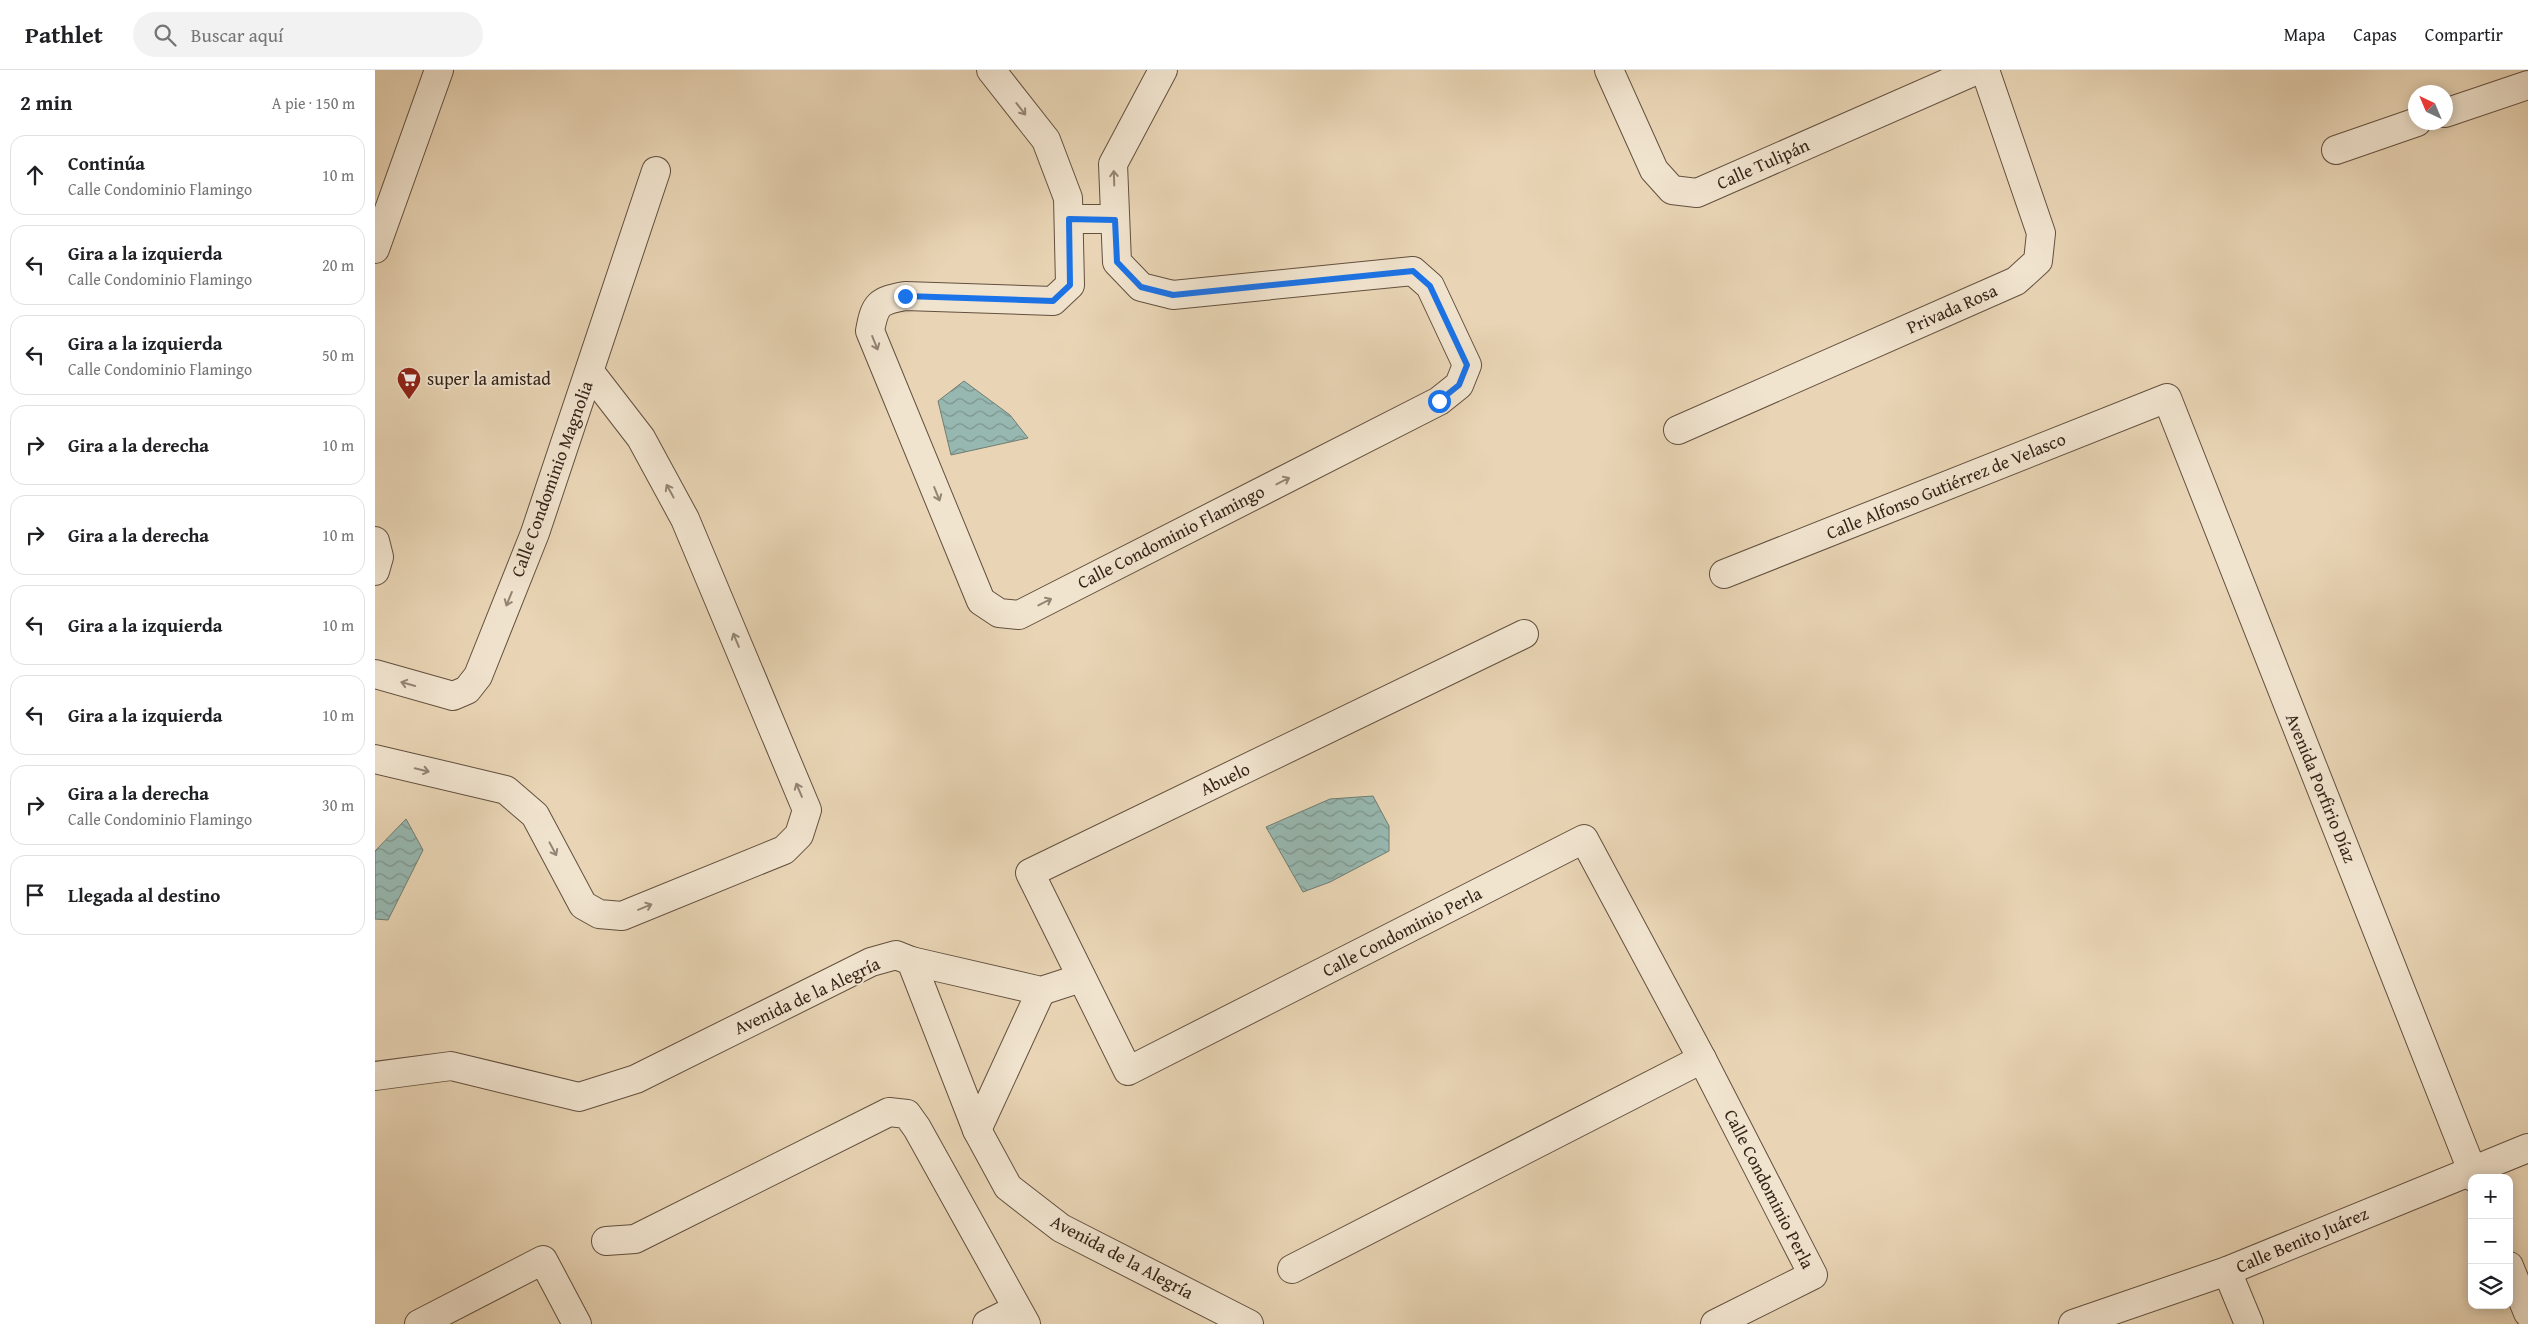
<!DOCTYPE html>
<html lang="es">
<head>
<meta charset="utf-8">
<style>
  body { margin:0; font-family:"Gentium Book Plus",serif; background:#f2f2f2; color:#202124 }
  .controls { position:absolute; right:15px; bottom:15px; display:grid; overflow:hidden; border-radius:10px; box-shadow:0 2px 12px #0003 }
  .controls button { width:45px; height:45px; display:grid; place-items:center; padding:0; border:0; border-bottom:1px solid #e0e0e0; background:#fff; color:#202124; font:25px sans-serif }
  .compass { position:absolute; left:2033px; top:15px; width:45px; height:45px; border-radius:50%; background:#fff; box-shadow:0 2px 12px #0003; rotate:316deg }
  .stop { position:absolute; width:15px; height:15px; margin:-11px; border:4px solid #1a73e8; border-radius:50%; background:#fff }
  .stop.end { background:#1a73e8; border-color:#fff; box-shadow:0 1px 5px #0008 }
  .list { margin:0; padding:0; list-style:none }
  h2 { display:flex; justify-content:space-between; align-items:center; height:65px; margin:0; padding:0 20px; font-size:21px }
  h2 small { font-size:16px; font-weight:400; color:#757577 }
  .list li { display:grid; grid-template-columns:32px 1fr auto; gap:15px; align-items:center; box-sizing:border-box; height:80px; margin:0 10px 10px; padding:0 10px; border:1px solid #e0e0e0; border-radius:15px }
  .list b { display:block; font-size:19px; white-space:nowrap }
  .list p { margin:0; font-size:16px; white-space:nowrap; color:#757577 }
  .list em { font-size:16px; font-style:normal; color:#757577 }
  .icon { flex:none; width:28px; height:28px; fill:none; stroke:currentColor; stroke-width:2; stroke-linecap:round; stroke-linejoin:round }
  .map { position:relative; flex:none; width:2153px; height:1254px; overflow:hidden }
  header { display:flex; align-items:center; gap:30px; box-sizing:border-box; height:70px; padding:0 25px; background:#fff; border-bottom:1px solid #e0e0e0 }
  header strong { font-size:24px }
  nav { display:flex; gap:28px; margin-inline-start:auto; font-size:18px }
  .search { width:350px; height:45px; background:#f2f2f2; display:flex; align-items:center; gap:12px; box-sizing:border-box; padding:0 18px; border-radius:28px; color:#757577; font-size:19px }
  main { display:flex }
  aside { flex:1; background:#fff }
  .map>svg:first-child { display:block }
  .water { fill:url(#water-waves); stroke:#707d73 }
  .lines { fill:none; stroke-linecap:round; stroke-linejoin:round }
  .minor-casing { stroke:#63503f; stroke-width:30 }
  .minor { stroke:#f1e4cf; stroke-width:28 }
  .oneway { stroke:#948474 }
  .route { stroke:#1a73e8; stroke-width:6 }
  .labels { text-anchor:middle; stroke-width:4; stroke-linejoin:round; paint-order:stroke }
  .street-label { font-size:18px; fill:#362418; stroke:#f1e4cf }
  .poi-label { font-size:18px; fill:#362418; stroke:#f1e4cf; text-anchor:start }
</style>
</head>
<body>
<header>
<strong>Pathlet</strong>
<div class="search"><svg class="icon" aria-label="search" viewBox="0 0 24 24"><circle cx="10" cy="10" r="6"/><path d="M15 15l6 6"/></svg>Buscar aquí</div>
<nav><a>Mapa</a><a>Capas</a><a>Compartir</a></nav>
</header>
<main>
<aside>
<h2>2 min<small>A pie · 150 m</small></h2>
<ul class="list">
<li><svg class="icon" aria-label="ahead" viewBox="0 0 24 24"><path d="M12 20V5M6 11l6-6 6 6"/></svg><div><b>Continúa</b><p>Calle Condominio Flamingo</p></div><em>10 m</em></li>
<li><svg class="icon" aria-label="left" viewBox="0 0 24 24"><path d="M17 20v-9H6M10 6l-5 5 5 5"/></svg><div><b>Gira a la izquierda</b><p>Calle Condominio Flamingo</p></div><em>20 m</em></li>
<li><svg class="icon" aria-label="left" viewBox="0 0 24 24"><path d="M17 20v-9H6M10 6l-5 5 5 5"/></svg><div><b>Gira a la izquierda</b><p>Calle Condominio Flamingo</p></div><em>50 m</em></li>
<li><svg class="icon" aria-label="right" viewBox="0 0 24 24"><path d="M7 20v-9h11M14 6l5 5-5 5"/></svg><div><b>Gira a la derecha</b></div><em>10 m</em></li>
<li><svg class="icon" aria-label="right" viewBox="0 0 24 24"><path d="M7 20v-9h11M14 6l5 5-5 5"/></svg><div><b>Gira a la derecha</b></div><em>10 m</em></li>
<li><svg class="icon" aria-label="left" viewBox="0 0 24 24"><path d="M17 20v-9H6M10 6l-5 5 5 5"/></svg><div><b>Gira a la izquierda</b></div><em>10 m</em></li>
<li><svg class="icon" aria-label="left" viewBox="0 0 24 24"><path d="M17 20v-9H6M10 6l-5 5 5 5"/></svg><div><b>Gira a la izquierda</b></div><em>10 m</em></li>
<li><svg class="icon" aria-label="right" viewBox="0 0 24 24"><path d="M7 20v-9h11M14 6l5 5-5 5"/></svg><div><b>Gira a la derecha</b><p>Calle Condominio Flamingo</p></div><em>30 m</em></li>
<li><svg class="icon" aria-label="arrive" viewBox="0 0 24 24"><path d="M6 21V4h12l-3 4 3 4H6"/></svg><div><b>Llegada al destino</b></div></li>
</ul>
</aside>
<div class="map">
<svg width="2153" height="1254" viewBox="0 0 2153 1254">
  <defs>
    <pattern id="water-waves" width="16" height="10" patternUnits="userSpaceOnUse" patternTransform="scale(1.25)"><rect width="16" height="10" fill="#97b8b0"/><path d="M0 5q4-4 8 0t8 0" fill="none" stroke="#7c958e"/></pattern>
  </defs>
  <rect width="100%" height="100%" fill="#e9d5b5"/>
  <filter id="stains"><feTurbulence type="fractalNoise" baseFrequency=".004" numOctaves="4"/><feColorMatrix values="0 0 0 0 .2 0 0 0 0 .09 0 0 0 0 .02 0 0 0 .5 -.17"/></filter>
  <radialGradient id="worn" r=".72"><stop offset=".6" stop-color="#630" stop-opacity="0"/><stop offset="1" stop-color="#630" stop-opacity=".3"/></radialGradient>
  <!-- water -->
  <g class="water">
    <polygon points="589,311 635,345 653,368 576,385 563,331"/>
    <polygon points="998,726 1014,756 1014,781 955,812 928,822 891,757 955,729"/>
    <polygon points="31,749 48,780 13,850 0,849 0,781"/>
  </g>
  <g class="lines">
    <defs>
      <g id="minor">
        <path d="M616 0 671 70 693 128 695 215 678 231 530 226C503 231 500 234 495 261L606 531 624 543 644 545 1064 331 1084 315 1092 295 1055 216 1038 201 798 225 766 217 742 192 738 94 788 0"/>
        <polyline points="1234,0 1279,100 1297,120 1322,123 1602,0"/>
        <polyline points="2070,43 2153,15"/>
        <polyline points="1961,80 2042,52"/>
        <polyline points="694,149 740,149"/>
        <polyline points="0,179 64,0"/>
        <polyline points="1303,360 1641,211 1663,191 1666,163 1610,0"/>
        <polyline points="0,471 4,487 0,501"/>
        <polyline points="1349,504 1792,328 2100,1108"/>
        <polyline points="1149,564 655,803 753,1001 1209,769 1327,989 1438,1205 1340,1254"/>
        <polyline points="0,604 78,626 92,620 103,606 160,463 281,101"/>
        <polyline points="0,689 131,720 160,745 208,835 224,844 247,846 409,780 424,765 432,740 310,449 266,368 215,302"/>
        <polyline points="536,891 666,921 706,908"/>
        <polyline points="0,1006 76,996 204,1027 261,1009 496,892 521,885 536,891 602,1060 633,1117 686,1158 874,1254"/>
        <polyline points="602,1060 666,921"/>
        <polyline points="231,1171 260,1169 514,1042 532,1044 542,1058 651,1254"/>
        <polyline points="2134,1196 2153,1243"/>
        <polyline points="917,1199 1327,989"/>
        <polyline points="1852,1201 1874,1254"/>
        <polyline points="44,1254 168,1190 202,1254"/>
        <polyline points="612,1254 642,1239"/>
        <polyline points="1698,1254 1852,1201 2153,1078"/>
      </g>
    </defs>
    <!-- minor casing -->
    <use href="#minor" class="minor-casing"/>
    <!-- minor -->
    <use href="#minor" class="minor"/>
  </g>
  <!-- one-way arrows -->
  <defs><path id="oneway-shaft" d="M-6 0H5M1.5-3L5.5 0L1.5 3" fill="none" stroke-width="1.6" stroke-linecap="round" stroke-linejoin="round" transform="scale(1.25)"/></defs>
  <g class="oneway">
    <use href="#oneway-shaft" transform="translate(646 39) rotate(52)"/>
    <use href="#oneway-shaft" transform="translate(739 108) rotate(-92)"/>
    <use href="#oneway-shaft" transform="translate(500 273) rotate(68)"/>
    <use href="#oneway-shaft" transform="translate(908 411) rotate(-27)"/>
    <use href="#oneway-shaft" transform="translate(295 421) rotate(-119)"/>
    <use href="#oneway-shaft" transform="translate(562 424) rotate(68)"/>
    <use href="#oneway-shaft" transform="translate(134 529) rotate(112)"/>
    <use href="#oneway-shaft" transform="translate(670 532) rotate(-27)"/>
    <use href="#oneway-shaft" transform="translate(361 570) rotate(-113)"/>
    <use href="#oneway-shaft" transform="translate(33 614) rotate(-164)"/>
    <use href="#oneway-shaft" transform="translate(47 700) rotate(13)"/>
    <use href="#oneway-shaft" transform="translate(424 720) rotate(-113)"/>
    <use href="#oneway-shaft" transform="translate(178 779) rotate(62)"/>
    <use href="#oneway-shaft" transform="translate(270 837) rotate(-22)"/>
  </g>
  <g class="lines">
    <!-- route -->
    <polyline class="route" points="530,226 678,231 695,215 694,149 740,150 742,192 766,217 798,225 1038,201 1055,216 1092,295 1084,315 1064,331"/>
  </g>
  <!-- icons -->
  <defs>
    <symbol id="supermarket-pin" viewBox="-11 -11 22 30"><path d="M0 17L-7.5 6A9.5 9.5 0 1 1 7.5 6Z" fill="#8f2418" stroke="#f1e4cf"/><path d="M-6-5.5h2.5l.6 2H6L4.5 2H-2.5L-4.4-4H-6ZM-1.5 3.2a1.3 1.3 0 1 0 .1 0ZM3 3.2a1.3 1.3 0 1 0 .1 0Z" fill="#fff"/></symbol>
  </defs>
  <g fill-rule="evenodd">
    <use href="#supermarket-pin" x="20" y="295" width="28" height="38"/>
  </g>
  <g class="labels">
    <!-- street labels -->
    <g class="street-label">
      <text transform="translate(1388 94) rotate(-24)" y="6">Calle Tulipán</text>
      <text transform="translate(1577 239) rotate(-24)" y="6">Privada Rosa</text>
      <text transform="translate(177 409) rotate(-70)" y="6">Calle Condominio Magnolia</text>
      <text transform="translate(1571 416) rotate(-22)" y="6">Calle Alfonso Gutiérrez de Velasco</text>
      <text transform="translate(796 467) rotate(-27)" y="6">Calle Condominio Flamingo</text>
      <text transform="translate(850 709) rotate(-26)" y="6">Abuelo</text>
      <text transform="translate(1946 718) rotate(68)" y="6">Avenida Porfirio Díaz</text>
      <text transform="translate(1027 862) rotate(-27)" y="6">Calle Condominio Perla</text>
      <text transform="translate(432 926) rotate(-25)" y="6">Avenida de la Alegría</text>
      <text transform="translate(1394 1119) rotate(63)" y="6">Calle Condominio Perla</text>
      <text transform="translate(1927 1170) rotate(-23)" y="6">Calle Benito Juárez</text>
      <text transform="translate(747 1187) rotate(28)" y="6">Avenida de la Alegría</text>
    </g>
    <!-- poi labels -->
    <g class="poi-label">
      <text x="52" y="315">super la amistad</text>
    </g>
  </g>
  <rect width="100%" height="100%" filter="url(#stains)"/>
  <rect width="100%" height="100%" fill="url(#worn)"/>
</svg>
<div class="controls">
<button>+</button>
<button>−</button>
<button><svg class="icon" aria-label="layers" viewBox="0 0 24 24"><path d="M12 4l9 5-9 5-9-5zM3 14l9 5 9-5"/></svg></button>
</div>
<svg class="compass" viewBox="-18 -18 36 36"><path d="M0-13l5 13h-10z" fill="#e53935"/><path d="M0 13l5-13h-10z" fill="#757577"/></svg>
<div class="stop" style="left:1064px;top:331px"></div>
<div class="stop end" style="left:530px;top:226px"></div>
</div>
</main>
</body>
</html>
